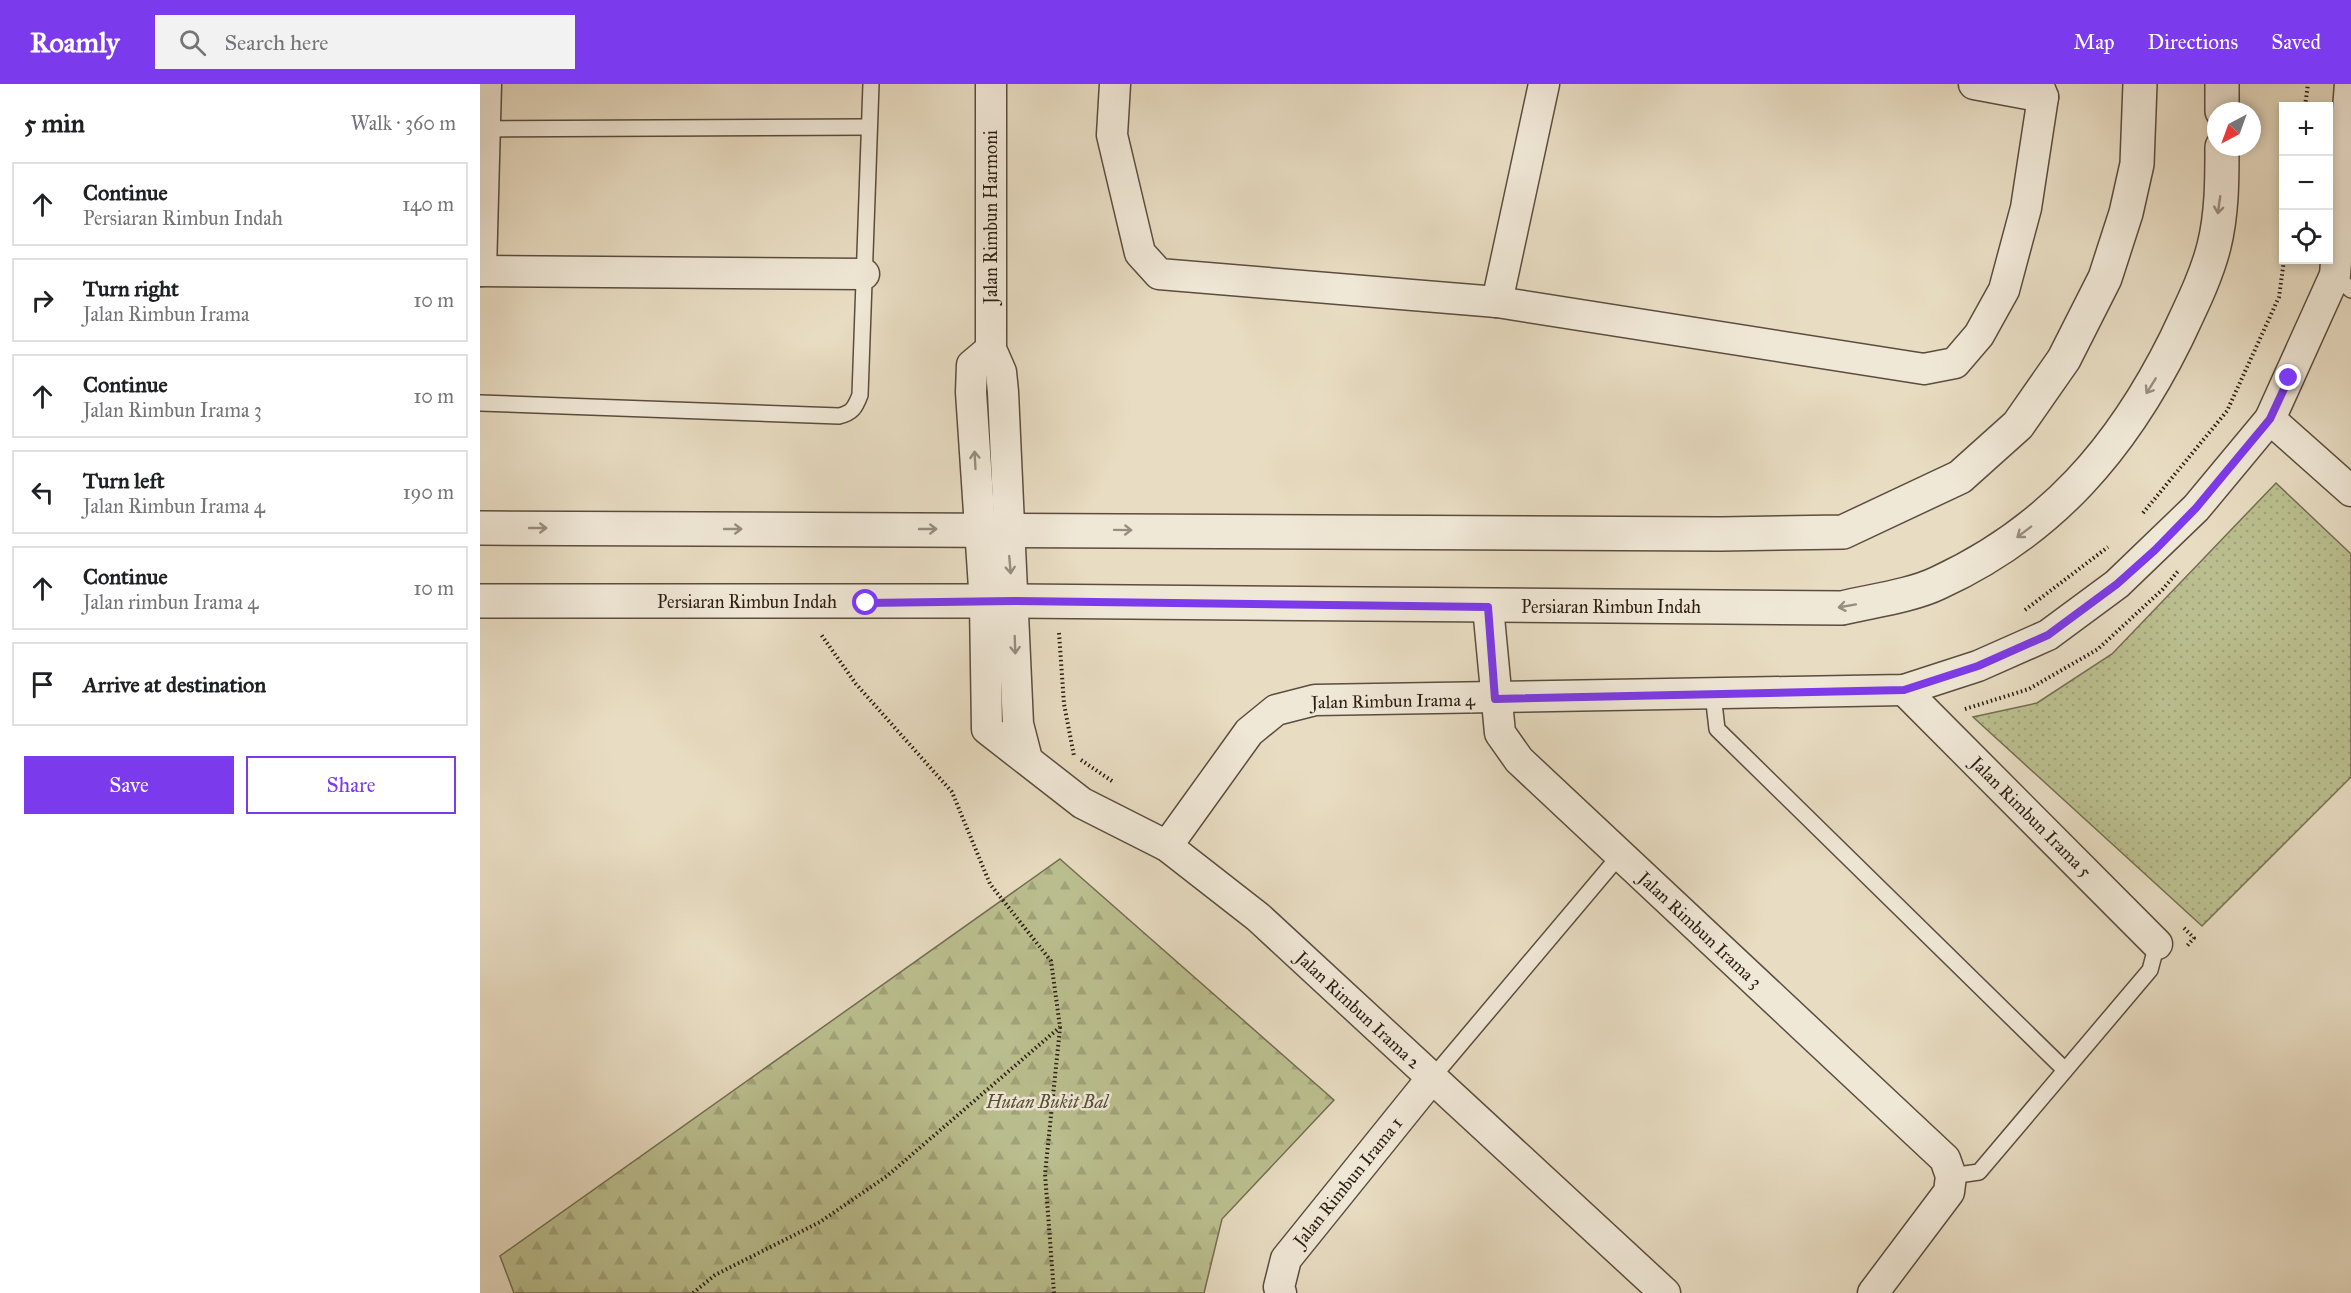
<!DOCTYPE html>
<html lang="en">
<head>
<meta charset="utf-8">
<style>
  body { margin:0; font-family:"IM FELL Great Primer",serif; background:#f2f2f2; color:#202124 }
  .controls { position:absolute; right:18px; top:18px; display:grid; overflow:hidden; border-radius:0px; box-shadow:0 3px 9px #0003 }
  .controls button { width:54px; height:54px; display:grid; place-items:center; padding:0; border:0; border-bottom:2px solid #e0e0e0; background:#fff; color:#202124; font:30px sans-serif }
  .compass { position:absolute; left:1727px; top:18px; width:54px; height:54px; border-radius:50%; background:#fff; box-shadow:0 3px 9px #0003; rotate:221deg }
  .stop { position:absolute; width:18px; height:18px; margin:-14px; border:4px solid #7c3aed; border-radius:50%; background:#fff }
  .stop.end { background:#7c3aed; border-color:#fff; box-shadow:0 2px 6px #0008 }
  .list { margin:0; padding:0; list-style:none }
  h2 { display:flex; justify-content:space-between; align-items:center; height:78px; margin:0; padding:0 24px; font-size:26px }
  h2 small { font-size:20px; font-weight:400; color:#757577 }
  .list li { display:grid; grid-template-columns:39px 1fr auto; gap:18px; align-items:center; box-sizing:border-box; height:84px; margin:0 12px 12px; padding:0 12px; border:2px solid #e0e0e0; border-radius:0px }
  .list b { display:block; font-size:22px; white-space:nowrap }
  .list p { margin:0; font-size:20px; white-space:nowrap; color:#757577 }
  .list em { font-size:20px; font-style:normal; color:#757577 }
  .actions { display:flex; gap:12px; padding:18px 24px }
  .actions a { flex:1; padding:14px 0; border:2px solid #7c3aed; border-radius:0px; text-align:center; font-size:21px; color:#7c3aed }
  .actions .main { background:#7c3aed; color:#fff }
  .icon { flex:none; width:33px; height:33px; fill:none; stroke:currentColor; stroke-width:2; stroke-linecap:round; stroke-linejoin:round }
  .map { position:relative; flex:none; width:1871px; height:1209px; overflow:hidden }
  header { display:flex; align-items:center; gap:36px; box-sizing:border-box; height:84px; padding:0 30px; background:#7c3aed; color:#fff }
  header strong { font-size:28px }
  nav { display:flex; gap:33px; margin-inline-start:auto; font-size:21px }
  .search { width:420px; height:54px; background:#f2f2f2; display:flex; align-items:center; gap:15px; box-sizing:border-box; padding:0 21px; border-radius:0px; color:#757577; font-size:22px }
  main { display:flex }
  aside { flex:1; background:#fff }
  .map>svg:first-child { display:block }
  .forest { fill:url(#forest-firs); stroke:#746e51; stroke-width:1.5 }
  .park { fill:url(#park-dots); stroke:#746e51; stroke-width:1.5 }
  .lines { fill:none; stroke-linecap:round; stroke-linejoin:round }
  .service-casing { stroke:#5b4d3f; stroke-width:18 }
  .minor-casing { stroke:#5b4d3f; stroke-width:33 }
  .tertiary-casing { stroke:#5b4d3f; stroke-width:36 }
  .path { stroke:#2c1d13; stroke-width:4; stroke-dasharray:1.5 3; stroke-linecap:butt }
  .service { stroke:#f0e8d7; stroke-width:15 }
  .minor { stroke:#f0e8d7; stroke-width:30 }
  .tertiary { stroke:#f0e8d7; stroke-width:33 }
  .oneway { stroke:#988d7f }
  .route { stroke:#7c3aed; stroke-width:8 }
  .labels { text-anchor:middle; stroke-width:5; stroke-linejoin:round; paint-order:stroke }
  .street-label { font-size:18px; fill:#2c1d13; stroke:#f0e8d7 }
  .park-label { font-size:18px; font-style:italic; fill:#574e38; stroke:#f0e8d7 }
</style>
</head>
<body>
<header>
<strong>Roamly</strong>
<div class="search"><svg class="icon" aria-label="search" viewBox="0 0 24 24"><circle cx="10" cy="10" r="6"/><path d="M15 15l6 6"/></svg>Search here</div>
<nav><a>Map</a><a>Directions</a><a>Saved</a></nav>
</header>
<main>
<aside>
<h2>5 min<small>Walk · 360 m</small></h2>
<ul class="list">
<li><svg class="icon" aria-label="ahead" viewBox="0 0 24 24"><path d="M12 20V5M6 11l6-6 6 6"/></svg><div><b>Continue</b><p>Persiaran Rimbun Indah</p></div><em>140 m</em></li>
<li><svg class="icon" aria-label="right" viewBox="0 0 24 24"><path d="M7 20v-9h11M14 6l5 5-5 5"/></svg><div><b>Turn right</b><p>Jalan Rimbun Irama</p></div><em>10 m</em></li>
<li><svg class="icon" aria-label="ahead" viewBox="0 0 24 24"><path d="M12 20V5M6 11l6-6 6 6"/></svg><div><b>Continue</b><p>Jalan Rimbun Irama 3</p></div><em>10 m</em></li>
<li><svg class="icon" aria-label="left" viewBox="0 0 24 24"><path d="M17 20v-9H6M10 6l-5 5 5 5"/></svg><div><b>Turn left</b><p>Jalan Rimbun Irama 4</p></div><em>190 m</em></li>
<li><svg class="icon" aria-label="ahead" viewBox="0 0 24 24"><path d="M12 20V5M6 11l6-6 6 6"/></svg><div><b>Continue</b><p>Jalan rimbun Irama 4</p></div><em>10 m</em></li>
<li><svg class="icon" aria-label="arrive" viewBox="0 0 24 24"><path d="M6 21V4h12l-3 4 3 4H6"/></svg><div><b>Arrive at destination</b></div></li>
</ul>
<div class="actions"><a class="main">Save</a><a>Share</a></div>
</aside>
<div class="map">
<svg width="1871" height="1209" viewBox="0 0 1871 1209">
  <defs>
    <pattern id="forest-firs" width="22" height="20" patternUnits="userSpaceOnUse" patternTransform="scale(1.5)"><rect width="22" height="20" fill="#bbbf8f"/><path d="M5 1l3.5 6h-7zM16 11l3.5 6h-7z" fill="#a1a47a"/></pattern>
    <pattern id="park-dots" width="8" height="8" patternUnits="userSpaceOnUse" patternTransform="scale(1.5)"><rect width="8" height="8" fill="#bbbf8f"/><path d="M2 2h.1M6 6h.1" fill="none" stroke="#a1a47a" stroke-width="1.8" stroke-linecap="round"/></pattern>
  </defs>
  <rect width="100%" height="100%" fill="#e8dcc2"/>
  <filter id="stains"><feTurbulence type="fractalNoise" baseFrequency=".00333" numOctaves="4"/><feColorMatrix values="0 0 0 0 .2 0 0 0 0 .09 0 0 0 0 .02 0 0 0 .5 -.17"/></filter>
  <radialGradient id="worn" r=".72"><stop offset=".6" stop-color="#630" stop-opacity="0"/><stop offset="1" stop-color="#630" stop-opacity=".3"/></radialGradient>
  <!-- forest -->
  <polygon class="forest" points="580,775 854,1016 742,1135 724,1209 34,1209 20,1172"/>
  <!-- park -->
  <polygon class="park" points="1796,399 1871,470 1871,693 1722,842 1493,633 1557,619 1632,570"/>
  <g class="lines">
    <defs>
      <g id="service">
        <polyline points="0,45 389,43"/>
        <polyline points="1855,191 1871,206"/>
        <path d="M0 319 359 332C372 329 375 324 380 311L391 0"/>
        <polyline points="1233,610 1237,645 1585,986"/>
        <polyline points="952,994 1140,771"/>
        <polyline points="1471,1092 1499,1088 1670,886 1677,860"/>
      </g>
      <g id="minor">
        <polyline points="511,0 511,265 521,288 523,308 538,640 547,675"/>
        <polyline points="635,0 632,51 660,169 679,190 1017,218 1444,285 1475,279 1499,251 1524,206 1546,124 1563,13 1558,0"/>
        <polyline points="1494,0 1563,13"/>
        <polyline points="0,187 384,190"/>
        <polyline points="1,187 6,0"/>
        <polyline points="1017,218 1064,0"/>
        <polyline points="511,265 492,281 491,308 505,519 507,645 602,719 687,762 778,833 1185,1209"/>
        <polyline points="1790,335 1871,407"/>
        <polyline points="1008,523 1020,649 1039,676 1465,1075 1471,1092 1469,1108 1393,1209"/>
        <polyline points="1424,606 1677,860"/>
        <polyline points="687,762 769,648 796,626 835,616 1424,606 1498,582 1568,551 1637,500 1716,424 1790,335 1855,191 1870,0"/>
        <polyline points="801,1209 799,1203 806,1175 952,994"/>
      </g>
      <g id="tertiary">
        <polyline points="1742,27 1742,0"/>
        <polyline points="0,444 1241,450 1363,448 1480,393 1538,341 1584,275 1625,194 1646,129 1657,80 1660,0"/>
        <path d="M0 517H534L1362 524C1391 517 1431 512 1458 499 1571 447 1642 364 1696 255 1710 225 1726 194 1734 162 1742 130 1742 96 1742 63"/>
      </g>
    </defs>
    <!-- service casing -->
    <use href="#service" class="service-casing"/>
    <!-- minor casing -->
    <use href="#minor" class="minor-casing"/>
    <!-- tertiary casing -->
    <use href="#tertiary" class="tertiary-casing"/>
    <!-- path -->
    <g class="path">
      <polyline points="1825,22 1828,0"/>
      <polyline points="1663,429 1747,327 1799,213 1804,176"/>
      <polyline points="1545,526 1628,463"/>
      <polyline points="579,549 584,620 594,672"/>
      <polyline points="1485,625 1549,605 1618,565 1683,505 1699,486"/>
      <polyline points="601,676 632,697"/>
      <polyline points="1704,844 1714,854 1707,862"/>
      <polyline points="213,1209 235,1191 340,1138 407,1092 580,943 571,877 510,800 472,708 376,600 340,549"/>
      <polyline points="574,1209 565,1090 580,944"/>
    </g>
    <!-- service -->
    <use href="#service" class="service"/>
    <!-- minor -->
    <use href="#minor" class="minor"/>
    <!-- tertiary -->
    <use href="#tertiary" class="tertiary"/>
  </g>
  <!-- one-way arrows -->
  <defs><path id="oneway-shaft" d="M-6 0H5M1.5-3L5.5 0L1.5 3" fill="none" stroke-width="1.6" stroke-linecap="round" stroke-linejoin="round" transform="scale(1.5)"/></defs>
  <g class="oneway">
    <use href="#oneway-shaft" transform="translate(1739 121) rotate(98)"/>
    <use href="#oneway-shaft" transform="translate(1671 302) rotate(122)"/>
    <use href="#oneway-shaft" transform="translate(495 376) rotate(-93)"/>
    <use href="#oneway-shaft" transform="translate(58 444)"/>
    <use href="#oneway-shaft" transform="translate(253 445)"/>
    <use href="#oneway-shaft" transform="translate(448 445)"/>
    <use href="#oneway-shaft" transform="translate(643 446) rotate(1)"/>
    <use href="#oneway-shaft" transform="translate(1544 448) rotate(143)"/>
    <use href="#oneway-shaft" transform="translate(530 481) rotate(85)"/>
    <use href="#oneway-shaft" transform="translate(1367 522) rotate(170)"/>
    <use href="#oneway-shaft" transform="translate(535 561) rotate(88)"/>
  </g>
  <g class="lines">
    <!-- route -->
    <polyline class="route" points="386,519 534,517 1008,523 1015,615 1424,606 1498,582 1568,551 1637,500 1675,466 1716,424 1790,335 1809,294"/>
  </g>
  <g class="labels">
    <!-- street labels -->
    <g class="street-label">
      <text transform="translate(511 133) rotate(-90)" y="6">Jalan Rimbun Harmoni</text>
      <text x="267" y="524">Persiaran Rimbun Indah</text>
      <text x="1131" y="529">Persiaran Rimbun Indah</text>
      <text transform="translate(913 617) rotate(-1)" y="6">Jalan Rimbun Irama 4</text>
      <text transform="translate(1551 733) rotate(45)" y="6">Jalan Rimbun Irama 5</text>
      <text transform="translate(1220 846) rotate(43)" y="6">Jalan Rimbun Irama 3</text>
      <text transform="translate(878 926) rotate(43)" y="6">Jalan Rimbun Irama 2</text>
      <text transform="translate(868 1098) rotate(-51)" y="6">Jalan Rimbun Irama 1</text>
    </g>
    <!-- park labels -->
    <g class="park-label">
      <text x="567" y="1024">Hutan Bukit Bal</text>
    </g>
  </g>
  <rect width="100%" height="100%" filter="url(#stains)"/>
  <rect width="100%" height="100%" fill="url(#worn)"/>
</svg>
<div class="controls">
<button>+</button>
<button>−</button>
<button><svg class="icon" aria-label="locate" viewBox="0 0 24 24"><circle cx="12" cy="12" r="6"/><path d="M12 2v4M12 18v4M2 12h4M18 12h4"/></svg></button>
</div>
<svg class="compass" viewBox="-18 -18 36 36"><path d="M0-13l5 13h-10z" fill="#e53935"/><path d="M0 13l5-13h-10z" fill="#757577"/></svg>
<div class="stop" style="left:386px;top:519px"></div>
<div class="stop end" style="left:1809px;top:294px"></div>
</div>
</main>
</body>
</html>
